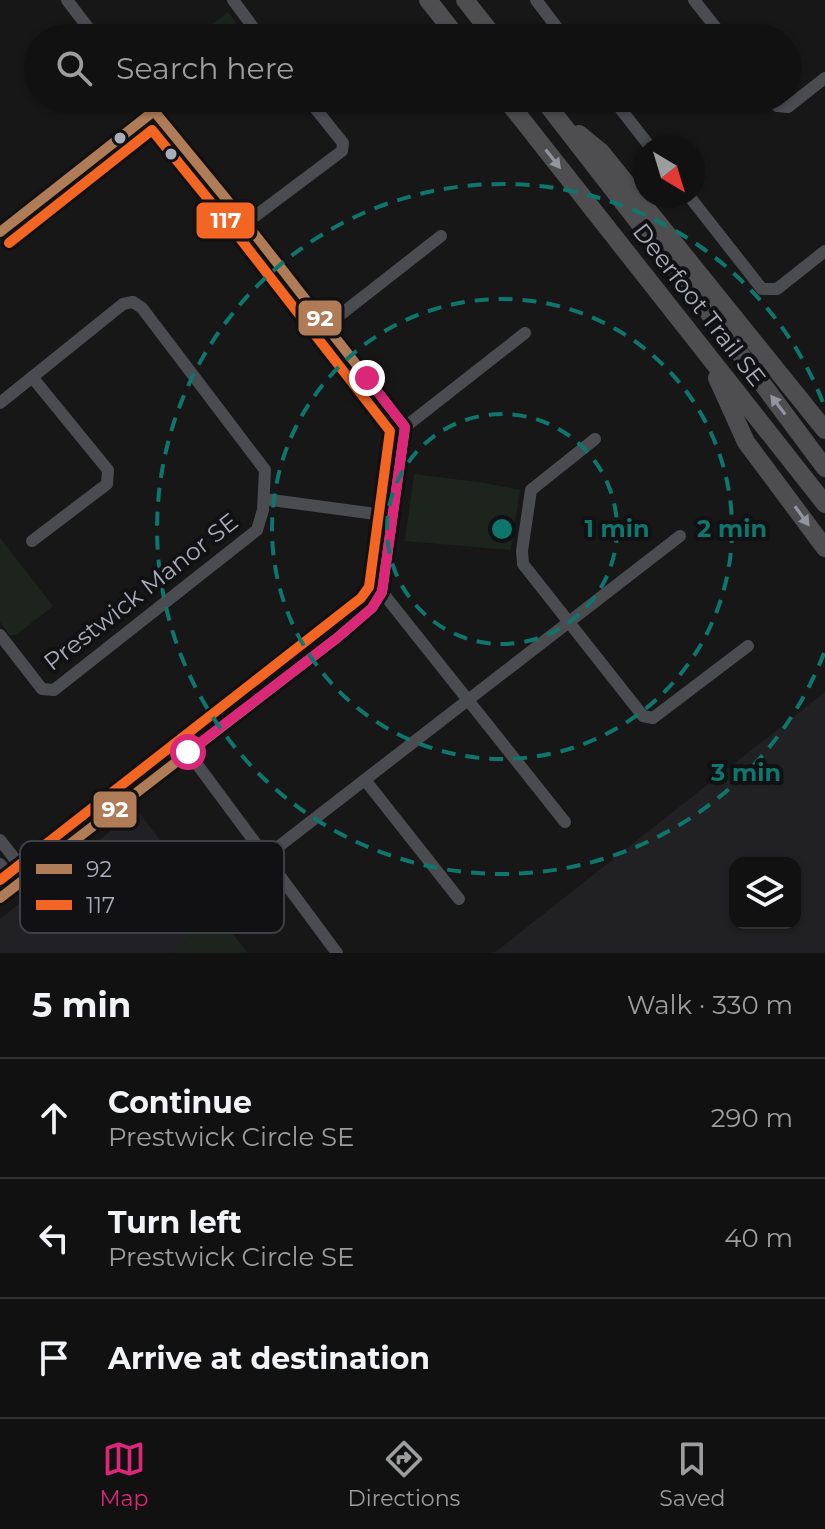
<!DOCTYPE html>
<html lang="en">
<head>
<meta charset="utf-8">
<style>
  body { margin:0; font-family:Montserrat,sans-serif; background:#1a1a1a; color:#f1f3f6 }
  .controls { position:absolute; right:24px; bottom:24px; display:grid; overflow:hidden; border-radius:16px; box-shadow:0 2px 6px #0004 }
  .controls button { width:72px; height:72px; display:grid; place-items:center; padding:0; border:0; border-bottom:2px solid #303131; background:#111; color:#f1f3f6; font:40px sans-serif }
  .compass { position:absolute; left:633px; top:136px; width:72px; height:72px; border-radius:50%; background:#111; box-shadow:0 2px 6px #0004; rotate:142deg }
  .stop { position:absolute; width:24px; height:24px; margin:-18px; border:6px solid #db2777; border-radius:50%; background:#fff }
  .stop.end { background:#db2777; border-color:#fff; box-shadow:0 2px 8px #0008 }
  .list { margin:0; padding:0; list-style:none }
  h2 { display:flex; justify-content:space-between; align-items:center; height:104px; margin:0; padding:0 32px; font-size:34px }
  h2 small { font-size:26px; font-weight:400; color:#9c9d9f }
  .list li { display:grid; grid-template-columns:52px 1fr auto; gap:24px; align-items:center; box-sizing:border-box; height:120px; padding:0 32px; border-top:2px solid #303131 }
  .list b { display:block; font-size:30px; white-space:nowrap }
  .list p { margin:0; font-size:26px; white-space:nowrap; color:#9c9d9f }
  .list em { font-size:26px; font-style:normal; color:#9c9d9f }
  .icon { flex:none; width:44px; height:44px; fill:none; stroke:currentColor; stroke-width:2; stroke-linecap:round; stroke-linejoin:round }
  .map { position:relative; flex:none; width:825px; height:953px; overflow:hidden }
  .search { position:absolute; background:#111; box-shadow:0 2px 6px #0004; left:24px; right:24px; top:24px; height:88px; display:flex; align-items:center; gap:20px; box-sizing:border-box; padding:0 28px; border-radius:44px; color:#9c9d9f; font-size:30px }
  .sheet { height:464px; background:#111 }
  nav { display:flex; justify-content:space-around; align-items:center; box-sizing:border-box; height:112px; border-top:2px solid #303131; background:#111; font-size:22px; color:#9c9d9f }
  nav a { display:grid; justify-items:center; gap:4px }
  nav .on { color:#db2777 }
  .map>svg:first-child { display:block }
  .built { fill:#212123; fill-rule:evenodd }
  .green { fill:#1d241e }
  .lines { fill:none; stroke-linecap:round; stroke-linejoin:round }
  .minor { stroke:#4b4c50; stroke-width:12 }
  .highway { stroke:#4e4e51; stroke-width:18 }
  .bus-1-casing { stroke:#111113; stroke-width:16 }
  .bus-2-casing { stroke:#111113; stroke-width:16 }
  .bus-1 { stroke:#b07c57; stroke-width:10 }
  .bus-2 { stroke:#f26522; stroke-width:10 }
  .oneway { fill:#92959e }
  .route { stroke:#db2777; stroke-width:10 }
  .ring { fill:none; stroke:#0f766e; stroke-width:4; stroke-dasharray:14 10 }
  .bus-dot { fill:#a8adb8; stroke:#111113; stroke-width:3 }
  .labels { text-anchor:middle; stroke-width:8; stroke-linejoin:round; paint-order:stroke }
  .street-label { font-size:24px; fill:#a8adb8; stroke:#111113 }
  .key { fill:#111113; stroke:#3e4045; stroke-width:2 }
  .key-label { font-size:22px; fill:#a8adb8 }
  .centre { fill:#0f766e; stroke:#111113; stroke-width:4 }
  .ring-label { font-size:24px; text-anchor:middle; font-weight:bold; fill:#0f766e; stroke:#111113; stroke-width:8; stroke-linejoin:round; paint-order:stroke }
  .line-badge { stroke:#111113; stroke-width:3 }
  .badge-label { font-size:22px; text-anchor:middle; font-weight:bold; fill:#fff }
</style>
</head>
<body>
<div class="map">
<svg width="825" height="953" viewBox="0 0 825 953">
  <rect width="100%" height="100%" fill="#171717"/>
  <!-- built -->
  <g class="built">
    <path d="M825 692V953H494ZM735 863H795V923H735Z"/>
    <polygon points="137,810 218,916 172,953 0,953 0,919"/>
  </g>
  <!-- green -->
  <g class="green">
    <polygon points="228,12 247,38 194,38"/>
    <polygon points="414,474 485,483 520,490 511,550 405,541"/>
    <polygon points="0,538 53,606 16,635 10,635 0,622"/>
    <polygon points="218,916 248,953 172,953"/>
  </g>
  <g class="lines">
    <!-- minor -->
    <g class="minor">
      <polyline points="67,0 96,38"/>
      <polyline points="233,0 261,38"/>
      <polyline points="536,0 565,38"/>
      <polyline points="694,0 724,38"/>
      <polyline points="612,98 651,148"/>
      <polyline points="771,98 777,106 788,107 825,78"/>
      <polyline points="689,196 762,289 777,289 825,251"/>
      <polyline points="246,223 342,151 343,143 307,98"/>
      <polyline points="0,232 154,111"/>
      <polyline points="326,326 441,236"/>
      <polyline points="0,403 123,304 133,302 142,308 265,470 263,510 257,530 54,690 42,689 0,635"/>
      <polyline points="405,427 525,333"/>
      <polyline points="595,439 531,490 522,551 523,564 643,716 653,718 748,646"/>
      <polyline points="264,499 391,516"/>
      <polyline points="32,541 107,484 108,470 32,377"/>
      <polyline points="382,592 565,822"/>
      <polyline points="188,752 337,953"/>
      <polyline points="365,780 459,899"/>
      <polyline points="0,840 28,876"/>
      <polyline points="265,857 680,536"/>
      <polyline points="0,864 17,885"/>
      <polyline points="0,898 337,638 372,608 382,592 405,427 246,223 144,98"/>
    </g>
    <!-- highway -->
    <g class="highway">
      <polyline points="428,0 458,38"/>
      <polyline points="465,0 495,38"/>
      <polyline points="505,98 825,504"/>
      <polyline points="542,98 729,339 825,468"/>
      <polyline points="579,134 601,152 825,430"/>
      <polyline points="717,378 746,442 825,548"/>
    </g>
    <defs>
      <g id="bus-1">
        <polyline points="0,232 154,111"/>
        <polyline points="0,898 337,638 372,608 382,592 405,427 246,223 154,111"/>
      </g>
      <polyline id="bus-2" points="0,880 361,598 369,587 390,431 235,232 152,130 9,243"/>
    </defs>
    <!-- bus-1 casing -->
    <use href="#bus-1" class="bus-1-casing"/>
    <!-- bus-2 casing -->
    <use href="#bus-2" class="bus-2-casing"/>
    <!-- bus-1 -->
    <use href="#bus-1" class="bus-1"/>
    <!-- bus-2 -->
    <use href="#bus-2" class="bus-2"/>
  </g>
  <!-- one-way arrows -->
  <defs><path id="oneway-solid" d="M-6-.8H1V-3.2L6.5 0L1 3.2V.8H-6Z" transform="scale(2)"/></defs>
  <g class="oneway">
    <use href="#oneway-solid" transform="translate(553 159) rotate(52)"/>
    <use href="#oneway-solid" transform="translate(778 405) rotate(-127)"/>
    <use href="#oneway-solid" transform="translate(802 516) rotate(54)"/>
  </g>
  <g class="lines">
    <!-- route -->
    <polyline class="route" points="188,752 337,638 372,608 382,592 405,427 367,378"/>
  </g>
  <!-- distance rings -->
  <g class="ring">
    <circle cx="502" cy="529" r="115"/>
    <circle cx="502" cy="529" r="230"/>
    <path d="M824 653A345 345 0 1 1 824 405"/>
  </g>
  <!-- markers -->
  <g class="bus-dot">
    <circle cx="120" cy="138" r="7"/>
    <circle cx="171" cy="154" r="7"/>
  </g>
  <g class="labels">
    <!-- street labels -->
    <g class="street-label">
      <text transform="translate(699 305) rotate(52)" y="8">Deerfoot Trail SE</text>
      <text transform="translate(141 592) rotate(-38)" y="8">Prestwick Manor SE</text>
    </g>
  </g>
  <!-- legend -->
  <rect x="20" y="841" width="264" height="92" rx="12" class="key"/>
  <rect x="36" y="864" width="36" height="10" fill="#b07c57"/>
  <rect x="36" y="900" width="36" height="10" fill="#f26522"/>
  <g class="key-label">
    <text x="86" y="877">92</text>
    <text x="86" y="913">117</text>
  </g>
  <circle cx="502" cy="529" r="12" class="centre"/>
  <g class="ring-label">
    <text x="617" y="537">1 min</text>
    <text x="732" y="537">2 min</text>
    <text x="746" y="781">3 min</text>
  </g>
  <g class="line-badge">
    <rect x="195" y="201" width="61" height="39" rx="8" fill="#f26522"/>
    <rect x="297" y="299" width="46" height="38" rx="8" fill="#b07c57"/>
    <rect x="92" y="790" width="46" height="39" rx="8" fill="#b07c57"/>
  </g>
  <g class="badge-label">
    <text x="226" y="228">117</text>
    <text x="320" y="326">92</text>
    <text x="115" y="817">92</text>
  </g>
</svg>
<div class="controls">
<button><svg class="icon" aria-label="layers" viewBox="0 0 24 24"><path d="M12 4l9 5-9 5-9-5zM3 14l9 5 9-5"/></svg></button>
</div>
<svg class="compass" viewBox="-18 -18 36 36"><path d="M0-13l5 13h-10z" fill="#e53935"/><path d="M0 13l5-13h-10z" fill="#9c9d9f"/></svg>
<div class="stop" style="left:188px;top:752px"></div>
<div class="stop end" style="left:367px;top:378px"></div>
<div class="search"><svg class="icon" aria-label="search" viewBox="0 0 24 24"><circle cx="10" cy="10" r="6"/><path d="M15 15l6 6"/></svg>Search here</div>
</div>
<section class="sheet">
<h2>5 min<small>Walk · 330 m</small></h2>
<ul class="list">
<li><svg class="icon" aria-label="ahead" viewBox="0 0 24 24"><path d="M12 20V5M6 11l6-6 6 6"/></svg><div><b>Continue</b><p>Prestwick Circle SE</p></div><em>290 m</em></li>
<li><svg class="icon" aria-label="left" viewBox="0 0 24 24"><path d="M17 20v-9H6M10 6l-5 5 5 5"/></svg><div><b>Turn left</b><p>Prestwick Circle SE</p></div><em>40 m</em></li>
<li><svg class="icon" aria-label="arrive" viewBox="0 0 24 24"><path d="M6 21V4h12l-3 4 3 4H6"/></svg><div><b>Arrive at destination</b></div></li>
</ul>
</section>
<nav>
<a class="on"><svg class="icon" aria-label="map" viewBox="0 0 24 24"><path d="M3 6l6-2 6 2 6-2v14l-6 2-6-2-6 2zM9 4v14M15 6v14"/></svg>Map</a>
<a><svg class="icon" aria-label="directions" viewBox="0 0 24 24"><path d="M12 3l9 9-9 9-9-9zM9 14v-3h6M13 9l2 2-2 2"/></svg>Directions</a>
<a><svg class="icon" aria-label="saved" viewBox="0 0 24 24"><path d="M7 4h10v16l-5-4-5 4z"/></svg>Saved</a>
</nav>
</body>
</html>
